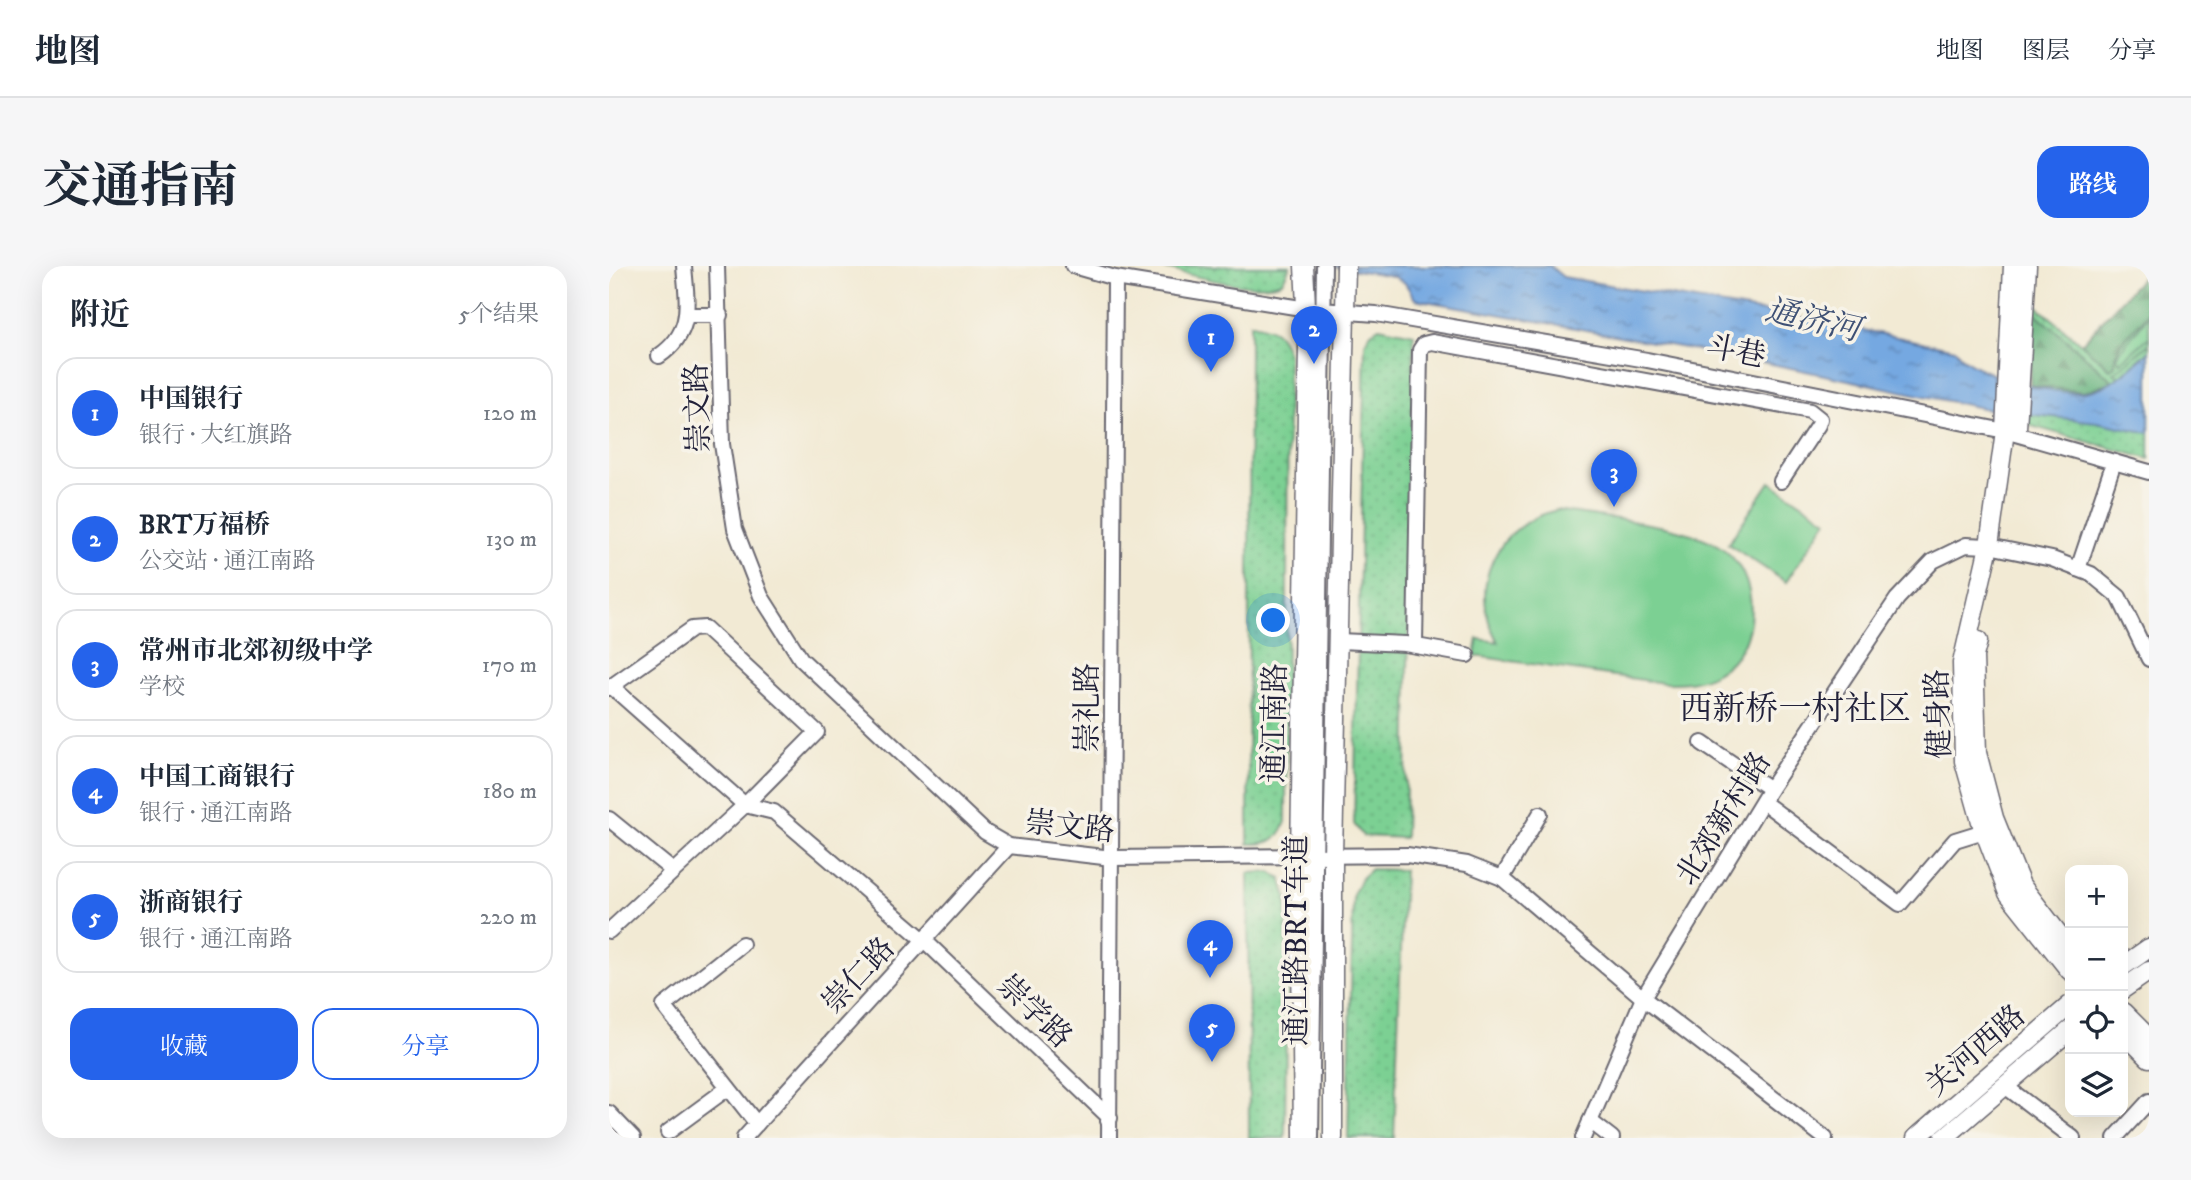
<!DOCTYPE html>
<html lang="zh">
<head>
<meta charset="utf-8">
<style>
  body { margin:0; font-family:"IM FELL DW Pica","Noto Serif SC",serif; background:#f6f6f7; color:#1f2937 }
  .controls { position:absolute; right:21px; bottom:21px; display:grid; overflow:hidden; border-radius:14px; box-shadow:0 7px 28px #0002 }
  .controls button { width:63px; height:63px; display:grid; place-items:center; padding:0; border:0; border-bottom:2px solid #e0e1e3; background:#fff; color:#1f2937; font:35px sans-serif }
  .you { position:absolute; left:665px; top:355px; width:24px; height:24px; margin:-18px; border:5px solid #fff; border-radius:50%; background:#1a73e8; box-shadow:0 0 0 10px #1a73e833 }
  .badge { display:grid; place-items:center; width:46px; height:46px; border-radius:50%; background:#2563eb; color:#fff; font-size:23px; font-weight:700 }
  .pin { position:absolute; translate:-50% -58px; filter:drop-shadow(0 2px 4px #0008) }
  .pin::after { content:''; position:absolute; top:37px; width:24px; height:21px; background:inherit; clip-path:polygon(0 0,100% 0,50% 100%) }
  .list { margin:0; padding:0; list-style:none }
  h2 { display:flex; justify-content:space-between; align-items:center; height:91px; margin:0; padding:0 28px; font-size:30px }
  h2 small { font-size:23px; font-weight:400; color:#747a83 }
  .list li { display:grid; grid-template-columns:46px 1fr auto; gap:21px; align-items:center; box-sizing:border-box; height:112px; margin:0 14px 14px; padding:0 14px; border:2px solid #e0e1e3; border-radius:21px }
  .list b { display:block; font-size:26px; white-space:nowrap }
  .list p { margin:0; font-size:23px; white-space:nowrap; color:#747a83 }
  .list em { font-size:23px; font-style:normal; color:#747a83 }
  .actions { display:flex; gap:14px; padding:21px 28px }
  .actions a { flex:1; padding:16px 0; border:2px solid #2563eb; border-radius:21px; text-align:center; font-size:24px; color:#2563eb }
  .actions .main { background:#2563eb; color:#fff }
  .icon { flex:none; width:38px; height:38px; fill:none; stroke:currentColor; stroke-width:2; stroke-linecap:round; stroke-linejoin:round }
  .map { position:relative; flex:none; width:1540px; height:872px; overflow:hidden; border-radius:21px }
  header { display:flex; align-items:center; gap:42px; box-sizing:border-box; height:98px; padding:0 35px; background:#fff; border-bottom:2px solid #e0e1e3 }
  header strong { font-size:33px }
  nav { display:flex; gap:38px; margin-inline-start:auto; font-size:24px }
  .intro { display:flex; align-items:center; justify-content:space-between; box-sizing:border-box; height:168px; padding:0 42px }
  h1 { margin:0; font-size:49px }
  .button { padding:18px 32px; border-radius:21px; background:#2563eb; color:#fff; font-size:24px; font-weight:700 }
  main { display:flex; gap:42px; padding:0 42px }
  aside { flex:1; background:#fff; border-radius:21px; box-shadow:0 7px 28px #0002 }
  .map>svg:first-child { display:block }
  .grass { fill:url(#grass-dots); stroke:#4e7967; stroke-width:2 }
  .forest { fill:url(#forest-firs); stroke:#436a5c; stroke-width:2 }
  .garden { fill:#7bd093; stroke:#4e7967; stroke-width:2 }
  .water { fill:url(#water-ripples); stroke:#4c658e; stroke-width:2 }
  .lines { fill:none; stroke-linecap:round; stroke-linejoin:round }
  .minor-casing { stroke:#6b6871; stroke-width:18 }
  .major-casing { stroke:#6b6871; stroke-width:21 }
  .minor { stroke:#fff; stroke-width:14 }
  .major { stroke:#fff; stroke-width:18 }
  .labels { text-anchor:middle; stroke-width:7; stroke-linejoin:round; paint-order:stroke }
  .street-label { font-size:30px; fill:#22223b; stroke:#f7f3e8 }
  .water-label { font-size:32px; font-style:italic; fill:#3f5175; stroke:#f7f3e8 }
  .quarter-label { font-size:33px; fill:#22223b; stroke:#f7f3e8 }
</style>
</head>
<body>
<header>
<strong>地图</strong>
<nav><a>地图</a><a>图层</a><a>分享</a></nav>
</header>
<div class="intro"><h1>交通指南</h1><a class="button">路线</a></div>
<main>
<aside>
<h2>附近<small>5个结果</small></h2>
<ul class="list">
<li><span class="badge">1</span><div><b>中国银行</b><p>银行 · 大红旗路</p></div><em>120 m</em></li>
<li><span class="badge">2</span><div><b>BRT万福桥</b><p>公交站 · 通江南路</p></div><em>130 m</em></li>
<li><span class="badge">3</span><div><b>常州市北郊初级中学</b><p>学校</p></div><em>170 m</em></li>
<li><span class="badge">4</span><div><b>中国工商银行</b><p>银行 · 通江南路</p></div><em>180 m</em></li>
<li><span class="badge">5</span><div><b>浙商银行</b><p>银行 · 通江南路</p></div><em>220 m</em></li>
</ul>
<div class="actions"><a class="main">收藏</a><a>分享</a></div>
</aside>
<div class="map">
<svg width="1540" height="872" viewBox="0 0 1540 872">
  <defs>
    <pattern id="grass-dots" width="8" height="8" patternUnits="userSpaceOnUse" patternTransform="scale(1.75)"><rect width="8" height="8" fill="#7bd093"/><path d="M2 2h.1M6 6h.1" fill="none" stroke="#6ab280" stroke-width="1.8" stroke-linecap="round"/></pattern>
    <pattern id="forest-firs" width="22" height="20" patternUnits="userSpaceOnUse" patternTransform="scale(1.75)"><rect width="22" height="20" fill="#64b27d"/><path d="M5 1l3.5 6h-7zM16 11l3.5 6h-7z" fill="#529068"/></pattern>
    <pattern id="water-ripples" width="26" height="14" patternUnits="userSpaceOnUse" patternTransform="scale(1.75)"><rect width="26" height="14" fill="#75a8e1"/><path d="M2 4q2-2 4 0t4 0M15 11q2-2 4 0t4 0" fill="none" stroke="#6088b8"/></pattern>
  </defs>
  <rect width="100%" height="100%" fill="#f7f3e8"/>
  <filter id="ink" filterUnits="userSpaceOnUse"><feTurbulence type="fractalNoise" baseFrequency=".0143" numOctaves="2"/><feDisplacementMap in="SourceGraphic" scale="14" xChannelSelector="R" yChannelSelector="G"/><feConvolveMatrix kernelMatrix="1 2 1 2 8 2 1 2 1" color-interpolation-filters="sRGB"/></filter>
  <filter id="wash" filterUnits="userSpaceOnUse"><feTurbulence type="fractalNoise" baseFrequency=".00686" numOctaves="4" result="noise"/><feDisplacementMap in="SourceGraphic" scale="28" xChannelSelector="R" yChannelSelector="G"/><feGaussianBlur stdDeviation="1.57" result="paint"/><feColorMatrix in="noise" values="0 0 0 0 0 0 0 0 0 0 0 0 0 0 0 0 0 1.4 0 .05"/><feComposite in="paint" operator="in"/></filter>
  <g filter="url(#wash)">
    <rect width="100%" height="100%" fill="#f2ead4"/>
    <!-- grass -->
    <g class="grass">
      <path d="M546 0H681L673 16C641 28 579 8 546 0Z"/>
      <polygon points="1540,4 1540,193 1419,159 1425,37 1472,78"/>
      <path d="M641 57C665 63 671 64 679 88L677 556C669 576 660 578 639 578Z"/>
      <polygon points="770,61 805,68 796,572 754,570 745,558 756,77 762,66"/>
      <polygon points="762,603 795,604 785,872 739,872 744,629 752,612"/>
      <polygon points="662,606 672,613 678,631 676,872 640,872 639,607"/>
    </g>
    <!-- forest -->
    <g class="forest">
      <path d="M1540 4C1540 15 1540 34 1540 44 1533 62 1504 72 1506 100L1501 103 1472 78Z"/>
      <polygon points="1424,45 1504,115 1475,126 1421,119"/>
    </g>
    <!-- garden -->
    <g class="garden">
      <polygon points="1540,49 1540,71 1511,97 1508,91 1511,85"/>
      <polygon points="1540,78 1540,85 1510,111 1505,107"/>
      <polygon points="1161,216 1218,254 1177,316 1119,278"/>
      <path d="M948 244C993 252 1072 257 1110 280 1153 307 1153 383 1107 407 1090 417 1074 417 1055 417L866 390 869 373 889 376C857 321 887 258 948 244Z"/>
    </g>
    <!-- water -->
    <path class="water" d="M721 0H941L954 11 1225 58 1346 83C1361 109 1446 130 1476 126 1501 122 1523 102 1540 85V167L1487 156 1382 144 1153 96 806 33 796 17 784 10Z"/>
  </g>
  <g filter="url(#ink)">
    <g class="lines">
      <defs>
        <g id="minor">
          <polyline points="108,0 113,178 126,263 152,330 192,393 376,566 400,580 503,592 798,589 858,598 893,612 1034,732 1216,872"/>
          <polyline points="464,0 506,12 698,43 767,48 1038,94 1396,165 1540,206"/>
          <polyline points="79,49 111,49"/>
          <path d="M50 90C85 66 78 37 75 0"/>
          <polyline points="1469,303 1505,196"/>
          <polyline points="730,375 796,378 858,389"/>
          <polyline points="806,379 811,84 815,78 823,76 1201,145 1211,153 1209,159 1172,215"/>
          <polyline points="2,420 136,539 165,546 316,675 501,852 499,855"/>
          <polyline points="0,422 83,363 96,362 208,466 136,539 0,665"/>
          <polyline points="1093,477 1161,523"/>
          <polyline points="1154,536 1291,638 1346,574 1375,565"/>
          <polyline points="0,553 64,605"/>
          <polyline points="893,612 931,548"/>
          <polyline points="133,678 55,740 148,858"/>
          <polyline points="1396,820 1464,872"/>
          <polyline points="0,847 24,872"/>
          <polyline points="981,855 1003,872"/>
          <polyline points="59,866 119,822"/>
          <polyline points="135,872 400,580"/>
          <polyline points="500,872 506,12"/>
          <polyline points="702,872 715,0"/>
          <polyline points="974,872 1034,732 1161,523 1288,333 1324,295 1357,279 1380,280 1443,293 1482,308 1510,331 1540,393"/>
          <polyline points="1506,872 1540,835"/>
        </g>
        <g id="major">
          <polyline points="1404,0 1396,165 1380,280 1353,397 1355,495 1373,559 1399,627 1461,705"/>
          <polyline points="1408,162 1418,0"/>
          <polyline points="1369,375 1365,390 1368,487 1385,552 1412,619 1461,683"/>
          <polyline points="1514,700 1540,682"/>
          <polyline points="1514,723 1540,705"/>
          <polyline points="1514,746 1540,772"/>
          <polyline points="1514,766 1540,792"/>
          <polyline points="694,872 691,590 699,80 695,0"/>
          <polyline points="724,872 724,589 737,0"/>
          <polyline points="1307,872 1461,739"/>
          <polyline points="1335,872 1461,764"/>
        </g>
      </defs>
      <!-- minor casing -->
      <use href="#minor" class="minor-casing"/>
      <!-- major casing -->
      <use href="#major" class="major-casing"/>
      <!-- minor -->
      <use href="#minor" class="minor"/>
      <!-- major -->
      <use href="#major" class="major"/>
    </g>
  </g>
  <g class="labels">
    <!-- street labels -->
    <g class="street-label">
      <text transform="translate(1127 85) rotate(11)" y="10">斗巷</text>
      <text transform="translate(88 142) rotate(-92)" y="10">崇文路</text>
      <text transform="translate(478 442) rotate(-90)" y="10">崇礼路</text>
      <text transform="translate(1329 448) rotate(-92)" y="10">健身路</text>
      <text transform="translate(665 457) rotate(-89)" y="10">通江南路</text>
      <text transform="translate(1114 552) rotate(-58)" y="10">北郊新村路</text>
      <text transform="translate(461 560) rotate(6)" y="10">崇文路</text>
      <text transform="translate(687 674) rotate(-90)" y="10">通江路BRT车道</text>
      <text transform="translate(249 709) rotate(-47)" y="10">崇仁路</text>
      <text transform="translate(426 745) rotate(44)" y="10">崇学路</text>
      <text transform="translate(1366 784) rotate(-41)" y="10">关河西路</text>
    </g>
    <!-- water labels -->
    <g class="water-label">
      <text transform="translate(1204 53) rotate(13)" y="11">通济河</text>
    </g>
    <!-- quarter labels -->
    <g class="quarter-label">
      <text x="1186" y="453">西新桥一村社区</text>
    </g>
  </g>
</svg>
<div class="controls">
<button>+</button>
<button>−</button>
<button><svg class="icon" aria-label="locate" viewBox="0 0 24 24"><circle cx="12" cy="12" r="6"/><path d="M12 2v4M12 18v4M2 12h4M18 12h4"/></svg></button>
<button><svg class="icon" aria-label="layers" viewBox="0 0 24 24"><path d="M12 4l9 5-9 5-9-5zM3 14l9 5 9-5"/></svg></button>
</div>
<div class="you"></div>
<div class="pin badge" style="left:602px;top:106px">1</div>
<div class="pin badge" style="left:705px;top:98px">2</div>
<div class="pin badge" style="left:1005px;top:241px">3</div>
<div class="pin badge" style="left:601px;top:712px">4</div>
<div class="pin badge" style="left:603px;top:796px">5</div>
</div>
</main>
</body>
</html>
